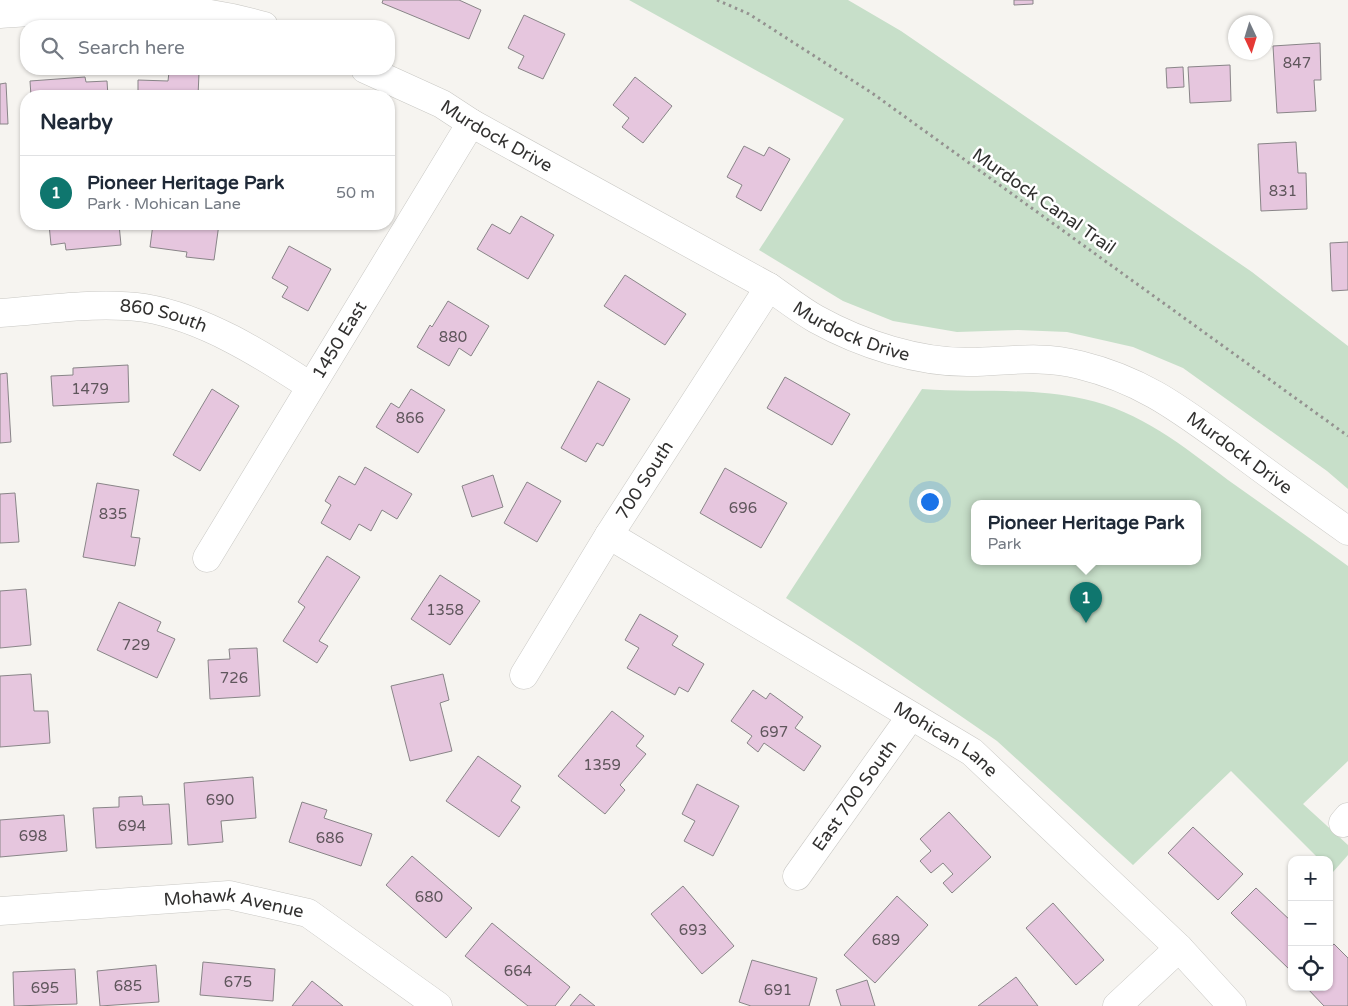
<!DOCTYPE html>
<html lang="en">
<head>
<meta charset="utf-8">
<style>
  body { margin:0; font-family:"Varela Round",sans-serif; background:#f2f2f3; color:#1f2937 }
  .controls { position:absolute; right:15px; bottom:15px; display:grid; overflow:hidden; border-radius:10px; box-shadow:0 1px 4px #0004 }
  .controls button { width:45px; height:45px; display:grid; place-items:center; padding:0; border:0; border-bottom:1px solid #e0e1e3; background:#fff; color:#1f2937; font:25px sans-serif }
  .compass { position:absolute; left:1228px; top:15px; width:45px; height:45px; border-radius:50%; background:#fff; box-shadow:0 1px 4px #0004; rotate:176deg }
  .you { position:absolute; left:929px; top:501px; width:18px; height:18px; margin:-12px; border:4px solid #fff; border-radius:50%; background:#1a73e8; box-shadow:0 0 0 8px #1a73e833 }
  .badge { display:grid; place-items:center; width:32px; height:32px; border-radius:50%; background:#0f766e; color:#fff; font-size:16px; font-weight:700 }
  .pin { position:absolute; translate:-50% -41px; filter:drop-shadow(0 1px 2px #0008) }
  .pin::after { content:''; position:absolute; top:26px; width:18px; height:15px; background:inherit; clip-path:polygon(0 0,100% 0,50% 100%) }
  .popup { position:absolute; left:971px; top:500px; width:230px; height:65px; box-sizing:border-box; display:grid; place-content:center; border-radius:10px; background:#fff; filter:drop-shadow(0 1px 4px #0005); font-size:16px; white-space:nowrap; color:#747a83 }
  .popup b { font-size:19px; color:#1f2937 }
  .popup::after { content:''; position:absolute; left:50%; top:100%; margin-left:-10px; border:10px solid transparent; border-top-color:#fff }
  .list { margin:0; padding:0; list-style:none }
  h2 { display:flex; justify-content:space-between; align-items:center; height:65px; margin:0; padding:0 20px; font-size:21px }
  h2 small { font-size:16px; font-weight:400; color:#747a83 }
  .list li { display:grid; grid-template-columns:32px 1fr auto; gap:15px; align-items:center; box-sizing:border-box; height:75px; padding:0 20px; border-top:1px solid #e0e1e3 }
  .list b { display:block; font-size:19px; white-space:nowrap }
  .list p { margin:0; font-size:16px; white-space:nowrap; color:#747a83 }
  .list em { font-size:16px; font-style:normal; color:#747a83 }
  .icon { flex:none; width:28px; height:28px; fill:none; stroke:currentColor; stroke-width:2; stroke-linecap:round; stroke-linejoin:round }
  .map { position:relative; flex:none; width:1348px; height:1006px; overflow:hidden }
  .search { position:absolute; background:#fff; box-shadow:0 1px 4px #0004; left:20px; top:20px; width:375px; height:55px; display:flex; align-items:center; gap:12px; box-sizing:border-box; padding:0 18px; border-radius:20px; color:#747a83; font-size:19px }
  .panel { position:absolute; background:#fff; box-shadow:0 1px 4px #0004; left:20px; top:90px; width:375px; height:140px; border-radius:20px }
  .map>svg:first-child { display:block }
  .green { fill:#c7dfc9; fill-rule:evenodd }
  .building { fill:#e6c6de; stroke:#898588 }
  .lines { fill:none; stroke-linecap:round; stroke-linejoin:round }
  .minor-casing { stroke:#c9c8c4; stroke-width:29 }
  .path { stroke:#949290; stroke-width:3; stroke-dasharray:2.5 4; stroke-linecap:butt }
  .minor { stroke:#fff; stroke-width:28 }
  .labels { text-anchor:middle; stroke-width:5; stroke-linejoin:round; paint-order:stroke }
  .number-label { font-size:15px; fill:#5f565c }
  .street-label { font-size:18px; fill:#323130; stroke:#fff }
</style>
</head>
<body>
<div class="map">
<svg width="1348" height="1006" viewBox="0 0 1348 1006">
  <rect width="100%" height="100%" fill="#f6f4f0"/>
  <!-- green -->
  <g class="green">
    <polygon points="629,0 848,0 901,31 1252,272 1348,346 1348,489 1327,471 1183,368 1133,347 1067,332 1018,330 957,332 893,321 843,301 759,250 844,119"/>
    <path d="M922 389C976 393 1031 387 1084 399 1140 411 1183 446 1228 480 1268 508 1308 537 1348 566V761L1303 804 1348 845V855L1333 872 1329 869V860H1320L1231 771 1133 865 997 741 862 648 786 598ZM975 504H1197V562H975Z"/>
  </g>
  <!-- building -->
  <g class="building">
    <polygon points="383,0 459,0 481,10 469,39 382,3"/>
    <polygon points="1014,0 1033,0 1033,4 1014,5"/>
    <polygon points="524,15 565,34 543,79 518,68 524,56 508,48"/>
    <polygon points="1320,43 1321,80 1314,80 1316,111 1277,113 1273,46"/>
    <polygon points="1230,65 1231,101 1190,103 1188,67"/>
    <polygon points="1183,67 1184,87 1167,88 1166,68"/>
    <polygon points="169,72 199,73 198,96 138,96 138,80 168,81"/>
    <polygon points="85,77 86,82 107,81 108,96 31,96 30,81"/>
    <polygon points="635,77 672,106 643,143 622,127 629,118 613,105"/>
    <polygon points="6,83 8,124 0,124 0,84"/>
    <polygon points="246,91 260,96 244,96"/>
    <polygon points="1296,142 1298,173 1306,173 1307,209 1261,211 1258,144"/>
    <polygon points="744,146 764,156 769,147 790,159 761,211 736,197 742,185 727,177"/>
    <polygon points="521,216 554,235 528,279 477,249 492,224 510,234"/>
    <polygon points="49,224 119,224 121,245 66,250 65,243 51,245"/>
    <polygon points="153,224 219,224 214,260 186,257 187,252 150,247"/>
    <polygon points="1348,242 1348,290 1332,291 1330,243"/>
    <polygon points="289,246 331,269 308,311 282,297 288,287 272,278"/>
    <polygon points="625,275 686,314 665,345 604,306"/>
    <polygon points="448,301 489,326 471,356 459,348 449,366 417,347 430,325 432,327"/>
    <polygon points="128,365 129,402 53,406 51,376 73,375 73,368"/>
    <polygon points="7,373 11,442 0,443 0,374"/>
    <polygon points="785,377 850,414 832,445 767,408"/>
    <polygon points="598,381 630,399 603,446 597,443 586,462 561,448"/>
    <polygon points="212,389 239,406 200,471 173,455"/>
    <polygon points="411,389 445,410 418,453 376,427 391,403 399,408"/>
    <polygon points="365,467 412,494 397,519 382,510 371,531 359,524 350,540 321,523 331,505 325,501 339,476 355,485"/>
    <polygon points="725,468 787,503 761,548 700,513"/>
    <polygon points="493,475 503,507 472,517 462,486"/>
    <polygon points="527,482 561,501 537,542 504,523"/>
    <polygon points="97,483 139,490 131,537 140,538 135,566 83,557"/>
    <polygon points="15,493 19,542 0,543 0,494"/>
    <polygon points="327,556 360,577 319,641 328,646 317,663 283,641 305,607 298,602"/>
    <polygon points="440,575 480,601 450,645 411,619"/>
    <polygon points="26,589 31,645 0,648 0,591"/>
    <polygon points="119,602 161,622 157,631 175,639 157,678 97,650"/>
    <polygon points="640,614 678,636 672,645 704,664 688,692 679,687 675,695 627,668 639,648 625,640"/>
    <polygon points="257,648 260,696 210,699 208,660 230,659 229,649"/>
    <polygon points="31,674 34,711 48,711 50,743 0,747 0,676"/>
    <polygon points="443,674 449,700 440,703 452,751 410,761 391,686"/>
    <polygon points="753,690 766,699 770,693 803,717 795,728 821,746 804,771 764,743 758,752 747,743 752,736 731,721"/>
    <polygon points="612,711 644,736 636,746 646,754 620,785 625,790 605,814 558,776"/>
    <polygon points="478,756 521,786 511,801 520,807 499,837 446,801"/>
    <polygon points="253,777 256,818 221,821 223,842 188,845 184,783"/>
    <polygon points="697,784 739,806 713,856 684,841 695,821 682,814"/>
    <polygon points="142,796 143,805 169,804 172,844 96,848 93,808 119,807 119,797"/>
    <polygon points="302,802 327,810 324,818 372,834 361,866 289,842"/>
    <polygon points="949,812 991,857 952,893 943,883 953,874 943,863 931,873 920,861 931,851 920,839"/>
    <polygon points="64,815 67,851 0,857 0,820"/>
    <polygon points="1193,827 1243,874 1218,900 1168,853"/>
    <polygon points="412,856 472,908 446,938 386,885"/>
    <polygon points="683,886 734,946 702,974 651,914"/>
    <polygon points="1256,888 1292,922 1290,970 1231,913"/>
    <polygon points="897,896 928,925 875,983 844,955"/>
    <polygon points="1053,903 1104,960 1076,985 1026,928"/>
    <polygon points="492,923 570,987 555,1006 528,1006 465,956"/>
    <polygon points="1334,944 1348,958 1348,1006 1324,1006 1306,987 1329,987 1329,948"/>
    <polygon points="752,960 817,978 809,1006 751,1006 739,1002"/>
    <polygon points="203,962 275,969 273,1001 200,995"/>
    <polygon points="156,965 159,1002 100,1006 97,971"/>
    <polygon points="75,969 77,1004 14,1006 13,972"/>
    <polygon points="1016,977 1038,1006 978,1006"/>
    <polygon points="867,980 875,1006 841,1006 836,990"/>
    <polygon points="312,981 343,1006 292,1006"/>
    <polygon points="580,994 595,1006 570,1006"/>
  </g>
  <g class="lines">
    <defs>
      <g id="minor">
        <path d="M0 14C89 8 178 0 264 26"/>
        <path id="s1" d="M365 69 442 104 471 123 769 287C785 298 800 310 816 319 861 344 919 363 971 362 1009 361 1042 355 1080 365 1145 381 1182 411 1235 449 1272 477 1310 504 1348 531"/>
        <path id="s2" d="M0 313C47 310 98 301 145 308 204 318 261 354 310 386"/>
        <path id="s3" d="M609 535 972 752 1179 948 1232 1006"/>
        <path id="s4" d="M207 558 471 123"/>
        <path id="s5" d="M524 675 609 535 769 287"/>
        <polyline points="1343,823 1348,817"/>
        <path id="s6" d="M797 876 911 716"/>
        <path id="s7" d="M0 911 229 895 308 913 438 1006"/>
        <polyline points="1117,1006 1179,948"/>
      </g>
    </defs>
    <!-- minor casing -->
    <use href="#minor" class="minor-casing"/>
    <!-- path -->
    <polyline class="path" points="717,0 749,14 872,93 1348,436"/>
    <!-- minor -->
    <use href="#minor" class="minor"/>
  </g>
  <g class="labels">
    <!-- number labels -->
    <g class="number-label">
      <text x="1297" y="68">847</text>
      <text x="1283" y="196">831</text>
      <text x="453" y="342">880</text>
      <text x="90" y="394">1479</text>
      <text x="410" y="423">866</text>
      <text x="743" y="513">696</text>
      <text x="113" y="519">835</text>
      <text x="445" y="615">1358</text>
      <text x="136" y="650">729</text>
      <text x="234" y="683">726</text>
      <text x="774" y="737">697</text>
      <text x="602" y="770">1359</text>
      <text x="220" y="805">690</text>
      <text x="132" y="831">694</text>
      <text x="33" y="841">698</text>
      <text x="330" y="843">686</text>
      <text x="429" y="902">680</text>
      <text x="693" y="935">693</text>
      <text x="886" y="945">689</text>
      <text x="518" y="976">664</text>
      <text x="238" y="987">675</text>
      <text x="128" y="991">685</text>
      <text x="45" y="993">695</text>
      <text x="778" y="995">691</text>
    </g>
    <!-- street labels -->
    <g class="street-label">
      <text dy="6" stroke="none"><textPath href="#s1" startOffset="148">Murdock Drive</textPath></text>
      <text transform="translate(1044 201) rotate(35)" y="6">Murdock Canal Trail</text>
      <text dy="6" stroke="none"><textPath href="#s2" startOffset="165">860 South</textPath></text>
      <text dy="6" stroke="none"><textPath href="#s1" startOffset="554">Murdock Drive</textPath></text>
      <text dy="6" stroke="none"><textPath href="#s4" startOffset="255">1450 East</textPath></text>
      <text dy="6" stroke="none"><textPath href="#s1" startOffset="972">Murdock Drive</textPath></text>
      <text dy="6" stroke="none"><textPath href="#s5" startOffset="229">700 South</textPath></text>
      <text dy="6" stroke="none"><textPath href="#s3" startOffset="394">Mohican Lane</textPath></text>
      <text dy="6" stroke="none"><textPath href="#s6" startOffset="99">East 700 South</textPath></text>
      <text dy="6" stroke="none"><textPath href="#s7" startOffset="235">Mohawk Avenue</textPath></text>
    </g>
  </g>
</svg>
<div class="controls">
<button>+</button>
<button>−</button>
<button><svg class="icon" aria-label="locate" viewBox="0 0 24 24"><circle cx="12" cy="12" r="6"/><path d="M12 2v4M12 18v4M2 12h4M18 12h4"/></svg></button>
</div>
<svg class="compass" viewBox="-18 -18 36 36"><path d="M0-13l5 13h-10z" fill="#e53935"/><path d="M0 13l5-13h-10z" fill="#747a83"/></svg>
<div class="you"></div>
<div class="pin badge" style="left:1086px;top:623px">1</div>
<div class="popup"><b>Pioneer Heritage Park</b>Park</div>
<div class="search"><svg class="icon" aria-label="search" viewBox="0 0 24 24"><circle cx="10" cy="10" r="6"/><path d="M15 15l6 6"/></svg>Search here</div>
<section class="panel">
<h2>Nearby<small></small></h2>
<ul class="list">
<li><span class="badge">1</span><div><b>Pioneer Heritage Park</b><p>Park · Mohican Lane</p></div><em>50 m</em></li>
</ul>
</section>
</div>
</body>
</html>
